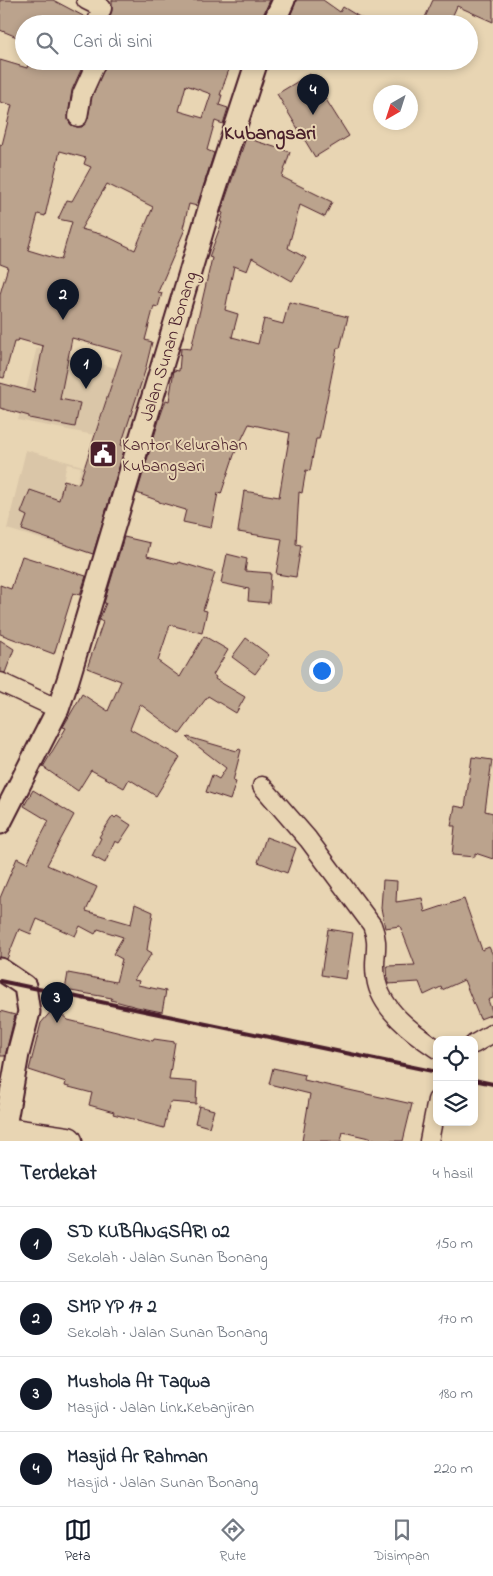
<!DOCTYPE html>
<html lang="id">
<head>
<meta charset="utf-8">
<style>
  body { margin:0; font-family:"Indie Flower",sans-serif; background:#f2f2f3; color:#1f2937 }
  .controls { position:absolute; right:15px; bottom:15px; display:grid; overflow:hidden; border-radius:10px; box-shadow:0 2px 8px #0003 }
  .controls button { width:45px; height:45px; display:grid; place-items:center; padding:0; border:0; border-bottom:1px solid #e0e1e3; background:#fff; color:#1f2937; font:25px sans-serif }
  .compass { position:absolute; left:373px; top:85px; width:45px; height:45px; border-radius:50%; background:#fff; box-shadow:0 2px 8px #0003; rotate:219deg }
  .you { position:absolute; left:321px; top:670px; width:18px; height:18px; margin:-12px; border:4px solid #fff; border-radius:50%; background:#1a73e8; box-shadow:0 0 0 8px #1a73e833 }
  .badge { display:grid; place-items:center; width:32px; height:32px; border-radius:50%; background:#111827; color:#fff; font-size:16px; font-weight:700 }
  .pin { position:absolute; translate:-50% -41px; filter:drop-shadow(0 1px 2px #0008) }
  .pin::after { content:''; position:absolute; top:26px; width:18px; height:15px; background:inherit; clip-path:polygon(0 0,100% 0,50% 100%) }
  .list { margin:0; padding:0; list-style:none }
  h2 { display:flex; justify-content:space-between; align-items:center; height:65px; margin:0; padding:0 20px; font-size:21px }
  h2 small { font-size:16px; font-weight:400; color:#747a83 }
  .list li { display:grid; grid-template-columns:32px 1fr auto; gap:15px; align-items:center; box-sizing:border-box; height:75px; padding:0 20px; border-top:1px solid #e0e1e3 }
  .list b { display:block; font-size:19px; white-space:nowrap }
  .list p { margin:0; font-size:16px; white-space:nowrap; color:#747a83 }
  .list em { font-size:16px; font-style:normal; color:#747a83 }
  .icon { flex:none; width:28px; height:28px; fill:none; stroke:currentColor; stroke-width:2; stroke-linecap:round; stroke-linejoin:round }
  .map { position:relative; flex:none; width:493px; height:1141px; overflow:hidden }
  .search { position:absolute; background:#fff; box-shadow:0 2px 8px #0003; left:15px; right:15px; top:15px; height:55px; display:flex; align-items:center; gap:12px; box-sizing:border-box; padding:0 18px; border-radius:28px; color:#747a83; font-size:19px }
  .sheet { height:365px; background:#fff }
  nav { display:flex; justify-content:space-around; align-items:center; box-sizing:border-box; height:70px; border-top:1px solid #e0e1e3; background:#fff; font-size:14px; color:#747a83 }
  nav a { display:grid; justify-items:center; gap:2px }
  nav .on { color:#111827 }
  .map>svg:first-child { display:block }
  .built { fill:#dac6a8; fill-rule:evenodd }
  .building { fill:#bba38d; stroke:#4a1f2b; fill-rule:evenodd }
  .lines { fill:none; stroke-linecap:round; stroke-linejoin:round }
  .minor-casing { stroke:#4a1f2b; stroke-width:21 }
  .tertiary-casing { stroke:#4a1f2b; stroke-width:25 }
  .trunk-casing { stroke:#4a1f2b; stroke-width:31 }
  .minor { stroke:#e8d5b3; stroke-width:18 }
  .tertiary { stroke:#e8d5b3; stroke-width:21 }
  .trunk { stroke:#e8d5b3; stroke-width:28 }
  .rail { stroke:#4a1f2b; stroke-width:4 }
  .labels { text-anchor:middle; stroke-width:4; stroke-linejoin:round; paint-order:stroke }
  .street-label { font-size:18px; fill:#4a1f2b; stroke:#e8d5b3 }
  .poi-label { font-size:18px; fill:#4a1f2b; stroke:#e8d5b3; text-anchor:start }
  .quarter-label { font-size:20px; font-weight:bold; fill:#4a1f2b; stroke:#e8d5b3 }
</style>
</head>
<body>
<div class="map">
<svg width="493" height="1141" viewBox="0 0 493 1141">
  <rect width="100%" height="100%" fill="#e8d5b3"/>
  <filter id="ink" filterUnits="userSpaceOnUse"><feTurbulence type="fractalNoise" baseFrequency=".02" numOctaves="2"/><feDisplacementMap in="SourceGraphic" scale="10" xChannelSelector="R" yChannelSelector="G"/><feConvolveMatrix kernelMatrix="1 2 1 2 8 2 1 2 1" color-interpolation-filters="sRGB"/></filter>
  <g filter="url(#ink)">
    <!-- built -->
    <g class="built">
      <path d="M37 347 78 357 149 378 129 442 18 420ZM42 351 60 399 80 403 75 427 29 417ZM116 370V369L123 438 97 429Z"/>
      <path d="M26 450 121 477 97 556 7 529ZM67 464 81 467 72 503 59 499ZM102 475 117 480 97 550 82 546ZM29 490 71 505 68 515 26 500ZM25 503 63 529 21 513Z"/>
    </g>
    <!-- building -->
    <g class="building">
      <polygon points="0,0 53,0 87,18 86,24 24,24 24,40 0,30"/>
      <polygon points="112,0 270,0 259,24 245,24 230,15 227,24 107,24 112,11"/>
      <polygon points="296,0 323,0 340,12 343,7 371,24 295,24 289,19"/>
      <polygon points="433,0 493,0 493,22 457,6 449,24 422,24"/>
      <path d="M0 60 27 68 29 61H85L72 90 68 115V120L71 125 77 127H82L88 119 92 97 107 61H232L220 95H222L219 105 228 108 223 124 215 121 207 150 214 153 197 206 189 204 183 228 185 229 158 292 162 293 158 307 154 306 145 340 152 342 145 371 121 445 125 447 93 554 22 530 27 516 21 513 30 490 59 500 64 480 79 484 122 352 72 338 60 399 80 403 75 427 29 418V416L0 408V383L34 392 43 346 18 339 17 342H14L4 378 0 377V294L8 267 0 264V144L2 145 12 105 0 102ZM186 85 211 94 203 118 179 111ZM60 151 86 158 84 164 91 167 72 201 67 200 58 219 72 222 61 260 28 250 38 214 45 216ZM107 184 153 207 135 250 104 235 81 229Z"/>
      <polygon points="310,74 349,136 315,157 277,94"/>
      <polygon points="246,138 290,152 282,177 332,202 325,217 300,205 288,248 306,258 292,281 252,258 247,271 234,266 225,310 238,314 232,337 258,344 264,319 283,324 289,302 348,317 340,348 337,348 319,439 316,439 310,471 306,470 302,493 299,492 296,544 301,545 296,577 276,574 282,539 238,532 244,491 279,497 290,433 249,424 234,455 221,494 218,493 211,528 183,522 186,510 159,502 159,501 137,493 160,417 166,400 169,401 174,370 179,371 181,348 191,349 212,258 209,257 222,222 220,222 223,213 221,212"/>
      <polygon points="124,537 150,543 147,556 178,564 179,562 215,573 203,610 207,611 202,633 170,625 158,661 180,677 204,636 228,650 213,675 216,677 215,679 245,697 236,713 208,696 180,734 140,704 130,729 180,757 156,796 129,779 124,788 91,770 78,791 43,767 66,728 63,727 82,694 108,711 121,681 87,668 103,622 99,620 106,603 104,603"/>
      <polygon points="227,554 247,559 245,571 271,573 269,603 248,601 249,589 221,583"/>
      <polygon points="22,556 86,576 80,595 73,593 54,654 0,634 0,585 11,589"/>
      <polygon points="246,638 269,655 255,674 232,657"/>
      <polygon points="0,640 14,649 5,673 0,672"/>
      <polygon points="188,737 226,748 237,751 239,749 241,750 233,781 236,782 230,800 206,792 212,775 219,779 226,768 187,738"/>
      <polygon points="472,757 492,760 485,811 493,813 493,859 475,853 475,857 452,855 455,826 451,826 455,806 465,808"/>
      <polygon points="33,790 74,815 47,865 97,887 86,911 131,924 135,904 153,912 147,950 152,953 134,980 139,981 138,985 166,991 162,1012 137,1007 111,1000 112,998 65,990 68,973 116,982 122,959 113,954 123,937 98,929 95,934 80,926 75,936 37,919 31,934 19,929 7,959 0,957 0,898 17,858 27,863 49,821 24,806"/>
      <polygon points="113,816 115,818 117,816 131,825 119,843 115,841 105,863 92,856 101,838 99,837"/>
      <polygon points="266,837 296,848 287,873 258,862"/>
      <polygon points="383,880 397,881 396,902 422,898 425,912 464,899 482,950 489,947 493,955 493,998 488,1000 493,1014 480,1019 464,980 442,990 441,987 424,995 419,982 388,984 387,966 415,965 400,926 385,928 381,908"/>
      <polygon points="328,929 353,933 346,979 321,975"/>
      <polygon points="54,1008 68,1020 153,1041 154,1039 175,1042 169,1080 197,1082 196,1104 170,1102 164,1128 137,1121 137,1120 113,1114 114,1112 89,1105 92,1093 65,1086 66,1082 29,1070 41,1023"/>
      <polygon points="0,1011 15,1015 5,1056 0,1056"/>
      <polygon points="273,1068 305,1075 304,1080 412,1104 403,1141 382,1141 343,1132 341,1141 302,1141 310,1094 269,1084"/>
      <polygon points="199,1106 214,1110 209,1127 195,1123"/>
    </g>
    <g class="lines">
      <defs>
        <g id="minor">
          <polyline points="86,0 102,8 96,24"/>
          <polyline points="78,117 82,94 97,61"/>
          <polyline points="0,682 58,709"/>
          <path d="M262 786 308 839 372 925C381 947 372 957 376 978 380 1009 413 1033 437 1049"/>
          <polyline points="474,1044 493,1033"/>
          <polyline points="429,1141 437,1100"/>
        </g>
        <g id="tertiary">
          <polyline points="273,24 284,0"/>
          <polyline points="0,823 58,709 68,680 212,199 257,61"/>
          <polyline points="0,969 25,986 29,1012 18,1054 4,1132"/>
        </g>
        <polyline id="trunk" points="0,1131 68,1141"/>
      </defs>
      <!-- minor casing -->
      <use href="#minor" class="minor-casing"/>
      <!-- tertiary casing -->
      <use href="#tertiary" class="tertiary-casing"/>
      <!-- trunk casing -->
      <use href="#trunk" class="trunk-casing"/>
      <!-- minor -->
      <use href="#minor" class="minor"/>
      <!-- tertiary -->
      <use href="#tertiary" class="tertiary"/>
      <!-- trunk -->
      <use href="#trunk" class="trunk"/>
      <!-- rail -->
      <g class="rail">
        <polyline points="0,981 437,1072"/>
        <polyline points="474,1080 493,1084"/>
      </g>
    </g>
  </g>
  <!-- icons -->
  <defs>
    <symbol id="civic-square" viewBox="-11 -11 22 22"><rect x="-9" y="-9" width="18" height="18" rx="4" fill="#4a1f2b" stroke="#e8d5b3"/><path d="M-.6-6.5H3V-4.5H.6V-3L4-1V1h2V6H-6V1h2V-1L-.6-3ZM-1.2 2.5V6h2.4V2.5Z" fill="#fff"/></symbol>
  </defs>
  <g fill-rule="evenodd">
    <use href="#civic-square" x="87" y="438" width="32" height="32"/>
  </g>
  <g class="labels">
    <!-- street labels -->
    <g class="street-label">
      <text transform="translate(168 346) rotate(-73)" y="6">Jalan Sunan Bonang</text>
    </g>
    <!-- poi labels -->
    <g class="poi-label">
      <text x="122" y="450">Kantor Kelurahan<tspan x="122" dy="21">Kubangsari</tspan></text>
    </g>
    <!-- quarter labels -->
    <g class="quarter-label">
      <text x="270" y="139">Kubangsari</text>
    </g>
  </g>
</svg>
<div class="controls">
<button><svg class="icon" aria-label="locate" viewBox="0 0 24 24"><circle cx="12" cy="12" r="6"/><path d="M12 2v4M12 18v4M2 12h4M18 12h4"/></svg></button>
<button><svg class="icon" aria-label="layers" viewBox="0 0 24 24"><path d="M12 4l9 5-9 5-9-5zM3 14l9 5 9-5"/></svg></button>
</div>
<svg class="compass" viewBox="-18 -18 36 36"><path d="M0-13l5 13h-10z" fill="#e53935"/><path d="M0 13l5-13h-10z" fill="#747a83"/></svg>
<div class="you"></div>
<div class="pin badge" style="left:86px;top:389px">1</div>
<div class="pin badge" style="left:63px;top:320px">2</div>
<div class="pin badge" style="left:57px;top:1023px">3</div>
<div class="pin badge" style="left:313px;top:115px">4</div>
<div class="search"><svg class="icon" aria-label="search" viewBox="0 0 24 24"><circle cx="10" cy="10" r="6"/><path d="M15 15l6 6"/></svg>Cari di sini</div>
</div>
<section class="sheet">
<h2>Terdekat<small>4 hasil</small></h2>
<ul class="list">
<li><span class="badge">1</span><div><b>SD KUBANGSARI 02</b><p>Sekolah · Jalan Sunan Bonang</p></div><em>150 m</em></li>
<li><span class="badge">2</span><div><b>SMP YP 17 2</b><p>Sekolah · Jalan Sunan Bonang</p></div><em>170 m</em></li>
<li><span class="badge">3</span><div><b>Mushola At Taqwa</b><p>Masjid · Jalan Link.Kebanjiran</p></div><em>180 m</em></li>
<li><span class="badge">4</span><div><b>Masjid Ar Rahman</b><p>Masjid · Jalan Sunan Bonang</p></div><em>220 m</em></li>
</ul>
</section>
<nav>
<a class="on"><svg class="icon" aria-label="map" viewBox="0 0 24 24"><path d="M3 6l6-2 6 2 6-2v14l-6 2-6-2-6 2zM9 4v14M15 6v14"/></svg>Peta</a>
<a><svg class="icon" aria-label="directions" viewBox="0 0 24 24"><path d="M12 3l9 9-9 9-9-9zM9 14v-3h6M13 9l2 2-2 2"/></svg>Rute</a>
<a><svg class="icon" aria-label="saved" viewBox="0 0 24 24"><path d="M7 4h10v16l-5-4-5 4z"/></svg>Disimpan</a>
</nav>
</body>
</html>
